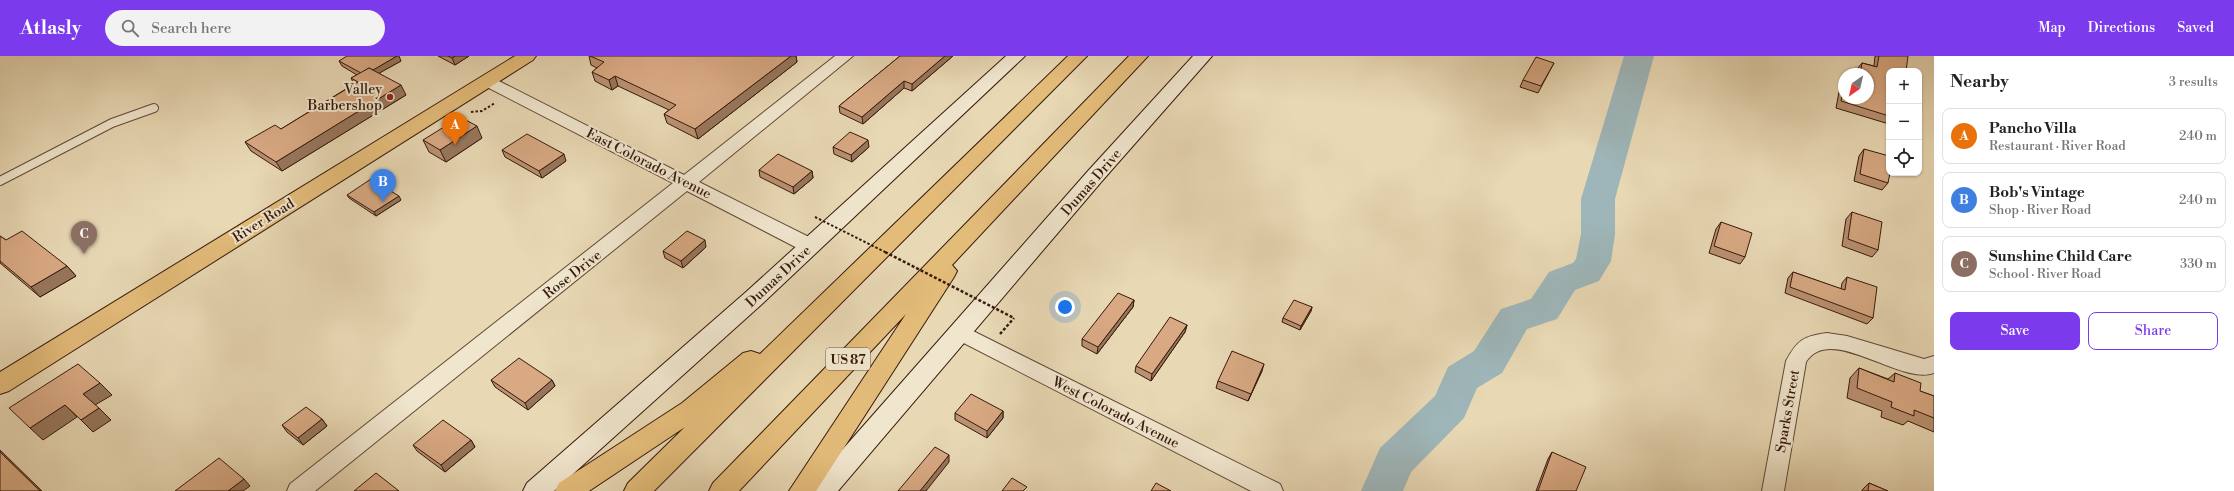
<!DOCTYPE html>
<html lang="en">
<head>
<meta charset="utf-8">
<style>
  body { margin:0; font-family:"Libre Bodoni",serif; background:#f2f2f2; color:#222 }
  .controls { position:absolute; right:12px; top:12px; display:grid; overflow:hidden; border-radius:8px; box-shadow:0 1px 3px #0004 }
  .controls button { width:36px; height:36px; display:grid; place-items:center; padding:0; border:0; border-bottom:1px solid #e0e0e0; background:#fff; color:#222; font:20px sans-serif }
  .compass { position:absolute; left:1838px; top:12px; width:36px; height:36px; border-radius:50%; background:#fff; box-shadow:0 1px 3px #0004; rotate:214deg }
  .you { position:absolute; left:1065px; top:251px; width:14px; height:14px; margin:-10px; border:3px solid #fff; border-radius:50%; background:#1a73e8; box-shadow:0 0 0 6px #1a73e833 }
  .badge { display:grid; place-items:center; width:26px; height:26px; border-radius:50%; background:#7c3aed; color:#fff; font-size:13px; font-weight:700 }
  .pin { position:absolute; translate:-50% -33px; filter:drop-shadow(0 1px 2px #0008) }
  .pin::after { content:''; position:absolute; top:21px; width:14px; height:12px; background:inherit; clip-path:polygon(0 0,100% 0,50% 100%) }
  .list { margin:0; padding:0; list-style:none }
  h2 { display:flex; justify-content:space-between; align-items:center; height:52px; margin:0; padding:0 16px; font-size:17px }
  h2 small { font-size:13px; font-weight:400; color:#767676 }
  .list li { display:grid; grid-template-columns:26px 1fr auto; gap:12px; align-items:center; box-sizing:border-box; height:56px; margin:0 8px 8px; padding:0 8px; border:1px solid #e0e0e0; border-radius:8px }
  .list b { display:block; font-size:15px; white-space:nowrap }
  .list p { margin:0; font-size:13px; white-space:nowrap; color:#767676 }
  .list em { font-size:13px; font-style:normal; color:#767676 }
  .actions { display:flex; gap:8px; padding:12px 16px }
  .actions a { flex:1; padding:9px 0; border:1px solid #7c3aed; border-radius:8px; text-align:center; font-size:14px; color:#7c3aed }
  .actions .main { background:#7c3aed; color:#fff }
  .icon { flex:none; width:22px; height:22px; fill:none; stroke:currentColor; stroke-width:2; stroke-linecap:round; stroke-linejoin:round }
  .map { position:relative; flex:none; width:1934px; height:435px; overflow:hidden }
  header { display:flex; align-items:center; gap:24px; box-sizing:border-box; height:56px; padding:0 20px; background:#7c3aed; color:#fff }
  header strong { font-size:19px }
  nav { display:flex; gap:22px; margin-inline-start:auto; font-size:14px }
  .search { width:280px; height:36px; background:#f2f2f2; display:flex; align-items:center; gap:10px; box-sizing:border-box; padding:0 14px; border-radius:22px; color:#767676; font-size:15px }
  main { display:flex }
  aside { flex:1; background:#fff }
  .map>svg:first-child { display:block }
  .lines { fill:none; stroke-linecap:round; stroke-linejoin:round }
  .river { fill:#9eb6b9; fill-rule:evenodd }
  .lane-casing { stroke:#624936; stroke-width:10 }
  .street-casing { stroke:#624936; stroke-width:2 }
  .secondary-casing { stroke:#36190c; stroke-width:2 }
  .primary-casing { stroke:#36190c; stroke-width:2 }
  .highway-casing { stroke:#36190c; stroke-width:2 }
  .path-far1 { stroke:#36190c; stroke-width:2; stroke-dasharray:2.5 2; stroke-linecap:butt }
  .path { stroke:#36190c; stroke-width:2.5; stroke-dasharray:3 2; stroke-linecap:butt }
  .lane { stroke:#f0e6ce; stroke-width:8 }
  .street { fill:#f0e6ce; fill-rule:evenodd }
  .secondary { fill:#f0e6ce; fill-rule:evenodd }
  .primary { fill:#e4bc7a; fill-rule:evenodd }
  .highway { fill:#e4bc7a; fill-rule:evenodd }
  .path-bridge-far1 { stroke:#36190c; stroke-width:2; stroke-dasharray:2.5 2; stroke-linecap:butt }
  .path-bridge { stroke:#36190c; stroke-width:2.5; stroke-dasharray:3 2; stroke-linecap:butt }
  .wall { fill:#ba9171; stroke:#36190c }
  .shaded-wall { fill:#97765c; stroke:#36190c }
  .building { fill:#d8a983; stroke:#36190c }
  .poi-dot { fill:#8f2418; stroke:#f0e6ce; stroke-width:1.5 }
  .labels { text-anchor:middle; stroke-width:4; stroke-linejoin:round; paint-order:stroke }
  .shield { fill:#f0e6ce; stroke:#6e5646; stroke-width:1 }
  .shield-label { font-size:13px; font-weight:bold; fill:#36190c }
  .poi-label { font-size:14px; fill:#36190c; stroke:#f0e6ce; text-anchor:end }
  .street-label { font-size:14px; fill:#36190c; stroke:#f0e6ce }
</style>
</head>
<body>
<header>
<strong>Atlasly</strong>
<div class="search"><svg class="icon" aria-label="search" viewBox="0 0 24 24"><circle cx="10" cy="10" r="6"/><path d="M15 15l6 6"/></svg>Search here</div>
<nav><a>Map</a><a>Directions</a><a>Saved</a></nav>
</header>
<main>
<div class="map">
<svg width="1934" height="435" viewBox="0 0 1934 435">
  <rect width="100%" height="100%" fill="#e8d8b4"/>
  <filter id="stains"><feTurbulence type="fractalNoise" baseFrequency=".005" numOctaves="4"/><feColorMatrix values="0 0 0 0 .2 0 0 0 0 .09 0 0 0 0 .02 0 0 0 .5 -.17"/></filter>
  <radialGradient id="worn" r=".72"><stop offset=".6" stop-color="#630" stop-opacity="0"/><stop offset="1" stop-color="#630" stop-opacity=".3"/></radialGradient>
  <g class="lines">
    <!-- river -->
    <polygon class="river" points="1624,0 1654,0 1615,143 1615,178 1611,205 1599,225 1575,234 1557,263 1527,273 1502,317 1477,332 1464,362 1411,416 1403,435 1361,435 1380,392 1435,340 1448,311 1474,295 1501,253 1531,243 1549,216 1573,207 1576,203 1581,178 1581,143"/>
    <defs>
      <polyline id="lane" points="0,125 112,67 154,52"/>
      <g id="street">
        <polygon points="835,0 853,0 699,126 817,185 819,190 817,195 810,197 803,195 687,135 315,435 287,435 290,428 673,127 481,28 479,25 481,22 493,22 684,119"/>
        <polygon points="961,269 1280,428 1283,435 1251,435 954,282 951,277 954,272"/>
        <path d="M1827 277 1847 280 1924 303 1934 300V317C1900 330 1831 267 1806 306L1784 435H1762L1786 305C1797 284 1804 280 1827 277Z"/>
      </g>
      <g id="secondary">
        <polygon points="1006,0 1025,0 762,248 554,435 523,435 527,427 746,236"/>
        <polygon points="1193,0 1212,0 1102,125 838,435 809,435 813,427 1088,115"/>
      </g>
      <polygon id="primary" points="515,0 536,0 533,4 9,335 0,338 0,316"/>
      <g id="highway">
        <polygon points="1068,0 1087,0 654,435 624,435 628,427 685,371 589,435 555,435 559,427 682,347 743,297 751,295 760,298"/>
        <polygon points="1129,0 1148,0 952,209 957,215 954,221 816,435 789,435 906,258 739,435 709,435 713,427"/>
      </g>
    </defs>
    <!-- lane casing -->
    <use href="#lane" class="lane-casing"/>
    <!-- street casing -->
    <use href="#street" class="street-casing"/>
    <!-- secondary casing -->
    <use href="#secondary" class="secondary-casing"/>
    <!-- primary casing -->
    <use href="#primary" class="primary-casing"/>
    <!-- highway casing -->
    <use href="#highway" class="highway-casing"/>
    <!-- path-far1 -->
    <polyline class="path-far1" points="471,56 482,55 495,47"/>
    <!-- path -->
    <polyline class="path" points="1000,278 1014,262"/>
    <!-- lane -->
    <use href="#lane" class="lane"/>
    <!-- street -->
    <use href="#street" class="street"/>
    <!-- secondary -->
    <use href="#secondary" class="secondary"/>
    <!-- primary -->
    <use href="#primary" class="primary"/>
    <!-- highway -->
    <use href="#highway" class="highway"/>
    <!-- path-bridge-far1 -->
    <polyline class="path-bridge-far1" points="815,161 887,197"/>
    <!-- path-bridge -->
    <polyline class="path-bridge" points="885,196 1014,262"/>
  </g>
  <!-- wall -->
  <g class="wall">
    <polygon points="438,0 469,0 455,9"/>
    <polygon points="589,0 796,0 797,6 698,83 667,67 664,58 669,54 618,30 612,34 595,25 592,16 597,12 591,9"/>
    <polygon points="900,0 953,0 912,35 904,32 863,68 840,57 839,50"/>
    <polygon points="1875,0 1908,0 1889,15 1889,68 1836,52 1839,36 1844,29 1868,42 1868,18 1856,18 1857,13 1862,7 1874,10"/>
    <polygon points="339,5 401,5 379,17 406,39 282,115 251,95 245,86 281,73 354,28 351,22 357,19 342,10"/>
    <polygon points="1554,7 1538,37 1520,31 1523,24"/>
    <polygon points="482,82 446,106 429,96 423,84"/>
    <polygon points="833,91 869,91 852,106 834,98"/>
    <polygon points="1864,93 1888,127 1882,134 1854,125 1859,100"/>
    <polygon points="502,94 566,105 542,122 505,101"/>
    <polygon points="759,114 812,115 813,122 794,138 760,121"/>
    <polygon points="347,139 401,144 376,160 349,142"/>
    <polygon points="1852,156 1878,194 1872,201 1842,190 1846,163"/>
    <polygon points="1721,166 1745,201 1740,208 1709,197 1716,173"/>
    <polygon points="0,180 6,184 67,210 76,220 40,241 0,207"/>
    <polygon points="706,191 683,212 665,202 663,195"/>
    <polygon points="1793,216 1841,233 1842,227 1847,221 1873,262 1867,268 1785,237 1788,222"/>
    <polygon points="1134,244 1133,251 1097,298 1082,290 1082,283"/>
    <polygon points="1312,251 1311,255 1300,274 1282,266 1283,262"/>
    <polygon points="1187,269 1185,276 1151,325 1135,316 1136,310"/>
    <polygon points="1859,312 1888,323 1895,317 1920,335 1934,340 1934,376 1908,365 1903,369 1881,361 1882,355 1847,342 1850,322"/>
    <polygon points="1262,315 1248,345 1216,332 1218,325"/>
    <polygon points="491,324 552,324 555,330 528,354 495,331"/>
    <polygon points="1003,355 1003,362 987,382 955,364 955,357"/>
    <polygon points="322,363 327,370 303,389 287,376 282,369"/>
    <polygon points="471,384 475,391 445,416 417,395 413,389"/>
    <polygon points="1552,396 1576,435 1536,435 1548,403"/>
    <polygon points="1869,427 1888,435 1862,435 1862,434"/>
  </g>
  <!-- shaded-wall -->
  <g class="shaded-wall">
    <polygon points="397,0 399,0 401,5 367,24 364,19"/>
    <polygon points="455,0 469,0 455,9 452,2"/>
    <polygon points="791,0 796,0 797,6 698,83 695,73"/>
    <polygon points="945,0 953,0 912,35 912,28"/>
    <polygon points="615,20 618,30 612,34 609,24"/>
    <polygon points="904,25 904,32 863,68 862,61"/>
    <polygon points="401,29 406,39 282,115 276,106"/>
    <polygon points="477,70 482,82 446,106 440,94"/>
    <polygon points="868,84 869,91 852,106 851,99"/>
    <polygon points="564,98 566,105 542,122 539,115"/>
    <polygon points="812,115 813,122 794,138 793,131"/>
    <polygon points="399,140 401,144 376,160 374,156"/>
    <polygon points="705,184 706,191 683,212 681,205"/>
    <polygon points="67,210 76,220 40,241 31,231"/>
    <polygon points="1134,244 1133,251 1097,298 1098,291"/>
    <polygon points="1312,251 1311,255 1300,274 1301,270"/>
    <polygon points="1187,269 1185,276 1151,325 1152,318"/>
    <polygon points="1264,308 1262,315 1248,345 1251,338"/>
    <polygon points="552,324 555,330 528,354 525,347"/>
    <polygon points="100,327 112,339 95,349 83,338"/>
    <polygon points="65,349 77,361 43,384 30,372"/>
    <polygon points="99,352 111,364 93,376 81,364"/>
    <polygon points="1003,355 1003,362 987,382 987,375"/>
    <polygon points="322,363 327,370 303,389 298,382"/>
    <polygon points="471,384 475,391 445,416 441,409"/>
    <polygon points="0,394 42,435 40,435 0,396"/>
    <polygon points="949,399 949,406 926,435 920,435"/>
    <polygon points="244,423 250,430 243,435 228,435"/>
  </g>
  <!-- building -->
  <g class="building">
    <polygon points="347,0 397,0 373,14 369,12 361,17 339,5"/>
    <polygon points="448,0 455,0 452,2"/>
    <polygon points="590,0 791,0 695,73 664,58 676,49 615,20 609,24 592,16 604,6"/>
    <polygon points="900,0 945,0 912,28 904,25 862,61 839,50"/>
    <polygon points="1879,0 1908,0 1906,15 1889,15 1889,60 1841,45 1844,29 1844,42 1868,42 1868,18 1860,18 1862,7 1877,11"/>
    <polygon points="1536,1 1554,7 1541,30 1523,24"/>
    <polygon points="369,12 401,29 276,106 245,86 275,69 281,73 358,26 351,22"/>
    <polygon points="460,61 477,70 440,94 423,84"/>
    <polygon points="850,76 868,84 851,99 833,91"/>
    <polygon points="527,78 564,98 539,115 502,94"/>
    <polygon points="1864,93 1889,100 1889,117 1890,117 1888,127 1860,118"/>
    <polygon points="778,98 812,115 793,131 759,114"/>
    <polygon points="371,123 399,140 374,156 347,139"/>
    <polygon points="1852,156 1882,166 1878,194 1848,183"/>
    <polygon points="1721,166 1752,177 1745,201 1714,190"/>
    <polygon points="22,175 67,210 31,231 0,205 0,180 6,184"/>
    <polygon points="687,175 705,184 681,205 663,195"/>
    <polygon points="1793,216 1845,234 1847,221 1877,231 1873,262 1790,231"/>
    <polygon points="1118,237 1134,244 1098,291 1082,283"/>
    <polygon points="1294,244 1312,251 1301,270 1283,262"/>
    <polygon points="1170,261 1187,269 1152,318 1136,310"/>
    <polygon points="1232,295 1264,308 1251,338 1218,325"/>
    <polygon points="519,302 552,324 525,347 491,324"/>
    <polygon points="78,308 100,327 83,338 99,352 81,364 65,349 30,372 9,352"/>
    <polygon points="1859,312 1894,326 1895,317 1921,327 1920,335 1934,340 1934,362 1914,354 1914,360 1891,351 1892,346 1857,332"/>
    <polygon points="971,338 1003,355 987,375 955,357"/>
    <polygon points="306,351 322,363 298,382 282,369"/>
    <polygon points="443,364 471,384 441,409 413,389"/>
    <polygon points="935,391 949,399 920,435 898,435"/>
    <polygon points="0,396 40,435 0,435"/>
    <polygon points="1552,396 1586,411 1576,435 1538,435"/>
    <polygon points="219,402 244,423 228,435 175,435"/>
    <polygon points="376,417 399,435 354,435"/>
    <polygon points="1012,422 1027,431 1023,435 1002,435"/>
    <polygon points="1156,427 1171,435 1151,435"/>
    <polygon points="1869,427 1888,435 1868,435"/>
  </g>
  <!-- markers -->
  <circle class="poi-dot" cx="390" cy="41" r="4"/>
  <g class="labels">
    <!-- shield labels -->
    <rect class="shield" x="826" y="292" width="44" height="22" rx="3"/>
    <g class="shield-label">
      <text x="848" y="308">US 87</text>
    </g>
    <!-- poi labels -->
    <g class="poi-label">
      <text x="382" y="38">Valley<tspan x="382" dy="16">Barbershop</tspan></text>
    </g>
    <!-- street labels -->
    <g class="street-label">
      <text transform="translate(649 107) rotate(27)" y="5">East Colorado Avenue</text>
      <text transform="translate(1091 126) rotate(-49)" y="5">Dumas Drive</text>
      <text transform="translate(263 164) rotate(-32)" y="5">River Road</text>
      <text transform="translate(572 218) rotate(-38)" y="5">Rose Drive</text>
      <text transform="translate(778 220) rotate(-43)" y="5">Dumas Drive</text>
      <text transform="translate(1787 355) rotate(-80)" y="5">Sparks Street</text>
      <text transform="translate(1116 356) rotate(27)" y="5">West Colorado Avenue</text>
    </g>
  </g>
  <rect width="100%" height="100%" filter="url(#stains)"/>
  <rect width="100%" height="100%" fill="url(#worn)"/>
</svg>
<div class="controls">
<button>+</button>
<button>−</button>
<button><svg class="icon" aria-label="locate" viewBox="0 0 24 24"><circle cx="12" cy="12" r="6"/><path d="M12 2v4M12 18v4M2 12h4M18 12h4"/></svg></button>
</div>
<svg class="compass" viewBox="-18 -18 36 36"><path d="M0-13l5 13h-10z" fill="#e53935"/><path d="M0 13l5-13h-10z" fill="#767676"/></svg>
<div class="you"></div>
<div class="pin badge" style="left:455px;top:89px;background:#e8710a">A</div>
<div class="pin badge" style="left:383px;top:146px;background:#3f7fe0">B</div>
<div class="pin badge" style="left:84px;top:198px;background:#8d6e63">C</div>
</div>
<aside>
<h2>Nearby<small>3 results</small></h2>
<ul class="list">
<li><span class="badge" style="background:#e8710a">A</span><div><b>Pancho Villa</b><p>Restaurant · River Road</p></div><em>240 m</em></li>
<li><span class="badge" style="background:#3f7fe0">B</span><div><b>Bob's Vintage</b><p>Shop · River Road</p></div><em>240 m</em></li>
<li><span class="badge" style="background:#8d6e63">C</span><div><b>Sunshine Child Care</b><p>School · River Road</p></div><em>330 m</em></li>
</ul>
<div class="actions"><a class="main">Save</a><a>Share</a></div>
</aside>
</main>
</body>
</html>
